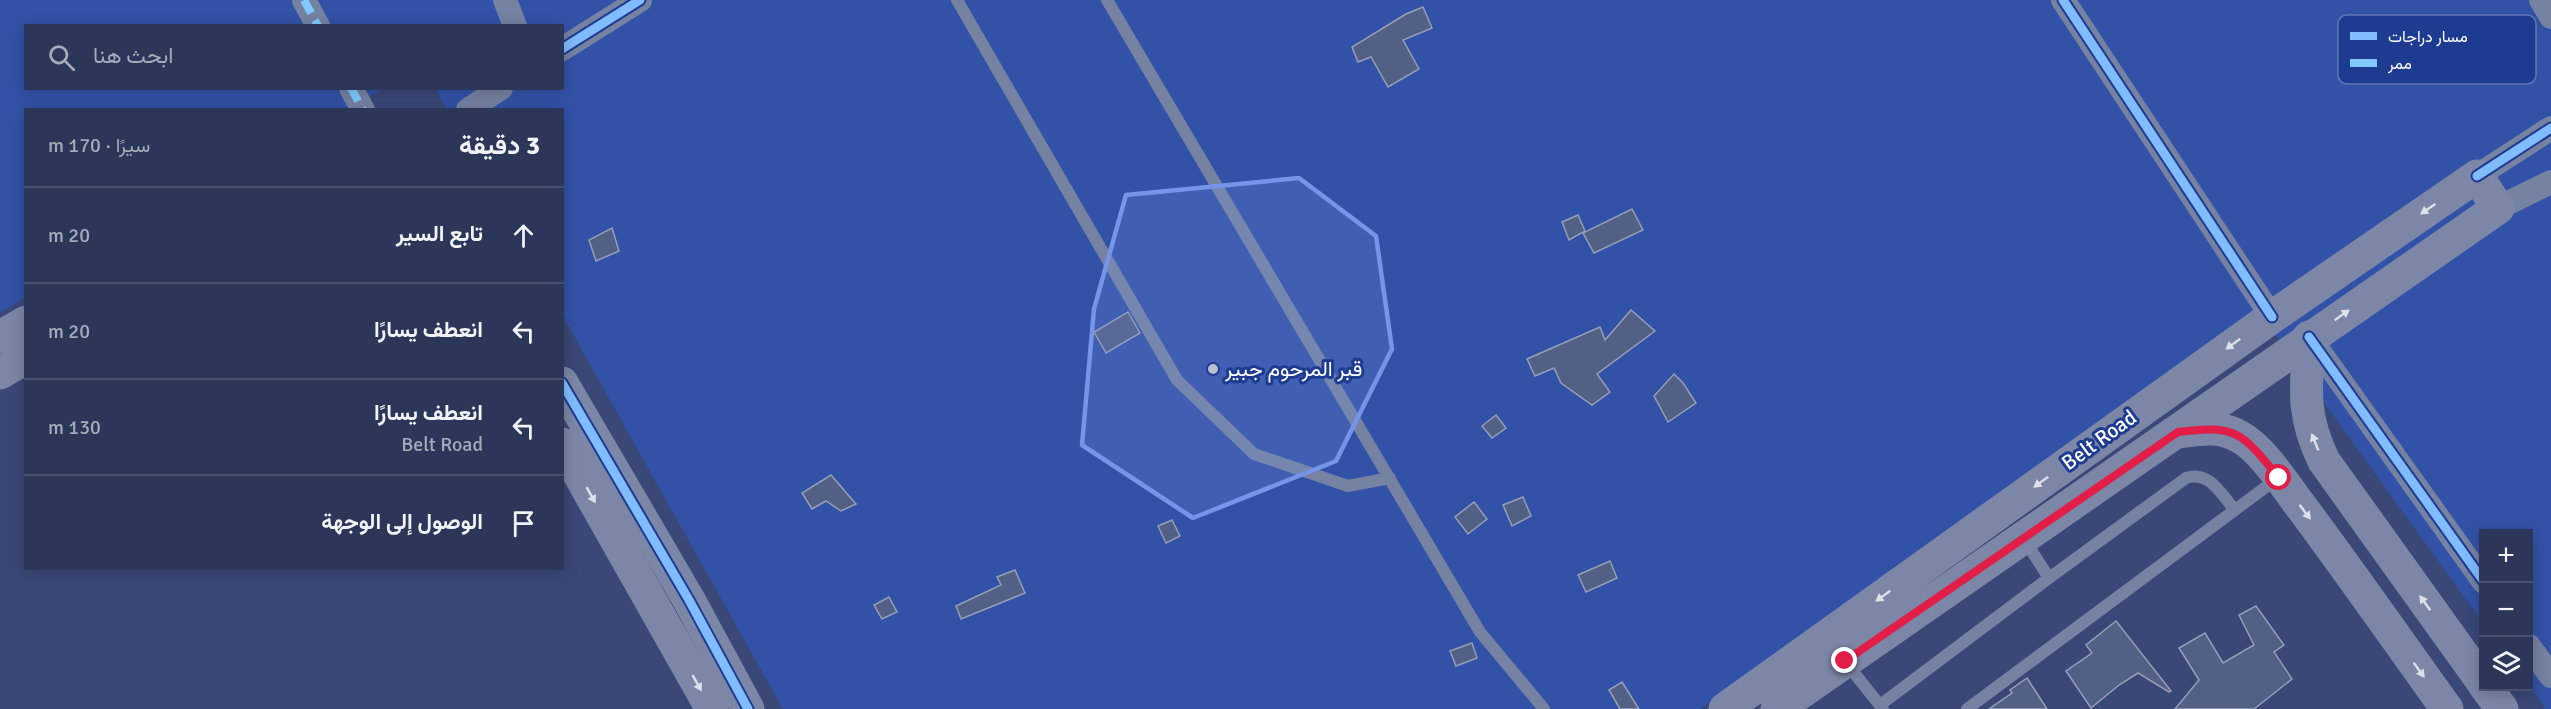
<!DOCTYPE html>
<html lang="ar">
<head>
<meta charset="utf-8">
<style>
  body { margin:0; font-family:Signika,Vazirmatn,sans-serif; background:#374162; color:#f1f3f6; direction:rtl }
  .controls { position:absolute; right:18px; bottom:18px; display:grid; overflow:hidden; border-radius:0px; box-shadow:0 3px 15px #0003 }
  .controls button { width:54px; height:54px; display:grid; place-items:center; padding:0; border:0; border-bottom:2px solid #47506f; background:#2b3659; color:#f1f3f6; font:30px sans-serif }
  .stop { position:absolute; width:18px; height:18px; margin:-14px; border:4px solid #e11d48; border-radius:50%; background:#fff }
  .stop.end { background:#e11d48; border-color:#fff; box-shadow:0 2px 6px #0008 }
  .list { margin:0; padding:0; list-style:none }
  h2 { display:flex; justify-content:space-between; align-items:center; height:78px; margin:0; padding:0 24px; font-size:26px }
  h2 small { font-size:20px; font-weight:400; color:#a6abba }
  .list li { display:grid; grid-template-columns:39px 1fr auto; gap:18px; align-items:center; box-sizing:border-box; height:96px; padding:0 24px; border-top:2px solid #47506f }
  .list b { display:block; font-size:22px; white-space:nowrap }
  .list p { margin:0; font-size:20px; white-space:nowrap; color:#a6abba }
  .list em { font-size:20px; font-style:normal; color:#a6abba }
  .icon { flex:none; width:33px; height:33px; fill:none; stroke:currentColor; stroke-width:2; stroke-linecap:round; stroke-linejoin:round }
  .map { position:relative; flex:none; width:2551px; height:709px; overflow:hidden; direction:ltr }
  .search { position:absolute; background:#2b3659; box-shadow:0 3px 15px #0003; left:24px; top:24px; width:540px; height:66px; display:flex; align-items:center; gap:15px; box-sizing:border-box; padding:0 21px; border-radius:0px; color:#a6abba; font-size:22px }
  .panel { position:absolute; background:#2b3659; box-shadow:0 3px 15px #0003; left:24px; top:108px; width:540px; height:462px; border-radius:0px; direction:rtl }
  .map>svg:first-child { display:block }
  .green { fill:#3252a7 }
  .building { fill:#536085; stroke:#959eb8; stroke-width:1.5 }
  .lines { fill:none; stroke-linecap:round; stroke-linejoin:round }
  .lane { stroke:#7582a2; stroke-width:12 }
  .street { stroke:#7582a2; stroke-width:24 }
  .secondary { stroke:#7c87a7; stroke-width:33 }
  .quiet { stroke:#80caff; stroke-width:8; stroke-dasharray:15 8; stroke-linecap:butt }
  .cycleway-casing { stroke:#1e3b92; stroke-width:13 }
  .cycleway { stroke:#80bcff; stroke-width:9 }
  .oneway { fill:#dee1e9 }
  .route { stroke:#e11d48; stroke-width:8 }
  .marked { fill:#7795e8; fill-opacity:0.2; stroke:#7795e8; stroke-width:4.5; stroke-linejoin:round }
  .poi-dot { fill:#babfcf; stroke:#1e3b92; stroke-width:2 }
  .labels { text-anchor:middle; stroke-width:6; stroke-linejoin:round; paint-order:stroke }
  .poi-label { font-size:21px; fill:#fff; stroke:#1e3b92; text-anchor:start }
  .street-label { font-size:21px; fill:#fff; stroke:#1e3b92 }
  .key { fill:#1e3b92; stroke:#6276b3; stroke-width:1.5 }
  .key-label { font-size:16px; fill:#fff }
</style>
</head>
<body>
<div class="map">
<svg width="2551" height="709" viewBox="0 0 2551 709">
  <rect width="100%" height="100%" fill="#394877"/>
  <!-- green -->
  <polygon class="green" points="0,0 2551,0 2551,709 2546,709 2529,685 2528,534 2484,534 2483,623 2263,318 1700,709 783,709 563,316 562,110 447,109 435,89 562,88 562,26 26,26 26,88 383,89 347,109 26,110 25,298 0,313"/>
  <!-- building -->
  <g class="building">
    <polygon points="1423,7 1432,28 1403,40 1419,69 1388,87 1371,57 1358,62 1352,47 1406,14"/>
    <polygon points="1632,209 1643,230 1594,253 1583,233"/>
    <polygon points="1578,215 1585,231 1569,240 1562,222"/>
    <polygon points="612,228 619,251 596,261 589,240"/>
    <polygon points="1631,310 1655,331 1597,374 1610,392 1592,405 1561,383 1554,368 1535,376 1527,359 1600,327 1605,340"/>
    <polygon points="1128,312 1140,333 1106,353 1094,332"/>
    <polygon points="1674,374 1683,383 1696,403 1668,422 1654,396"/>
    <polygon points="1496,415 1506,428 1492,438 1482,426"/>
    <polygon points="831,475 856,504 841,511 826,501 812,509 802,493"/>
    <polygon points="1523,497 1531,516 1512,526 1503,505"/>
    <polygon points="1474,502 1487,519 1468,534 1455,517"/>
    <polygon points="1172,520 1180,536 1166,543 1158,526"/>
    <polygon points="1610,561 1617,578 1586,592 1578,575"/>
    <polygon points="1015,570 1025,593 961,619 956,606 1001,585 997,577"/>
    <polygon points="889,597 897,612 882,619 874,605"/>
    <polygon points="2256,606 2284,645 2274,652 2292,679 2254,709 2175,709 2199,680 2179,648 2205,633 2223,663 2254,645 2239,615"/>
    <polygon points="2116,621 2171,691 2169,692 2138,673 2119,685 2091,708 2066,671 2092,653 2086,645"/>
    <polygon points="1472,643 1477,658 1456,666 1450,651"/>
    <polygon points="2027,678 2047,709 1989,709 2012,693 2010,690"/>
    <polygon points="1622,682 1639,709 1620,709 1609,690"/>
  </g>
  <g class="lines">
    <!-- lane -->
    <g class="lane">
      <polyline points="957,0 1177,380 1254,454 1348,486 1390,478"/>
      <polyline points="1107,0 1480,632 1544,709"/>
      <polyline points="2024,539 2049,578"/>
      <polyline points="1846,663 1883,709"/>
      <path d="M1880 705 2049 578 2186 478C2209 470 2221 494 2235 510"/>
      <polyline points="1967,709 2278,478"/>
    </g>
    <!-- street -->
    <g class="street">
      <polyline points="304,0 318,26"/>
      <polyline points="505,0 515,26"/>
      <polyline points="2063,0 2272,317"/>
      <polyline points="2541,0 2551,17"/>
      <polyline points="562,49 640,0"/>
      <polyline points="351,88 363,110"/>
      <polyline points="468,110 501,88"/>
      <polyline points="2477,176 2551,128"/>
      <polyline points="2498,208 2551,182"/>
      <polyline points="2309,337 2484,582"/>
      <polyline points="2528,645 2551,676"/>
    </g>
    <!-- secondary -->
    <g class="secondary">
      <polyline points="0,337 26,322"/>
      <path d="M2309 337C2306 387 2301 414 2324 461L2484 684"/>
      <polyline points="0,373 26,358"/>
      <polyline points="562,383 689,600 748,709"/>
      <path d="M2178 432C2200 429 2220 425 2240 437 2262 449 2284 484 2300 505 2350 572 2398 641 2447 709"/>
      <polyline points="562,444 712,709"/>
      <polyline points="2485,686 2502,709"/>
      <polyline points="1725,709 2272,317 2477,176 2498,208 1777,709"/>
    </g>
    <!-- quiet -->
    <g class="quiet">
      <polyline points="304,0 318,26"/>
      <polyline points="351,88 363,110"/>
    </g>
    <defs>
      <g id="cycleway">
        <polyline points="2063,0 2272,317"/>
        <polyline points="562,49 640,0"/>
        <polyline points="2477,176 2551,128"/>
        <polyline points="2309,337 2484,582"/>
        <polyline points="562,383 689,600 748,709"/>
      </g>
    </defs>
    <!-- cycleway casing -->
    <use href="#cycleway" class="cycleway-casing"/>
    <!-- cycleway -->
    <use href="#cycleway" class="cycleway"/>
  </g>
  <!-- one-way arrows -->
  <defs><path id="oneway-solid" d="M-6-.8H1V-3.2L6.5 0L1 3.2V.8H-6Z" transform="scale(1.5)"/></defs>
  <g class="oneway">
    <use href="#oneway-solid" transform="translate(2428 209) rotate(146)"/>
    <use href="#oneway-solid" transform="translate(2342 315) rotate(-35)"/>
    <use href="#oneway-solid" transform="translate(2233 344) rotate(144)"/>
    <use href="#oneway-solid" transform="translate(2315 442) rotate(-112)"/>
    <use href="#oneway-solid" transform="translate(2041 482) rotate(144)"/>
    <use href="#oneway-solid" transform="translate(591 495) rotate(61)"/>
    <use href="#oneway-solid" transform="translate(2305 512) rotate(53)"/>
    <use href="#oneway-solid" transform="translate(1883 596) rotate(144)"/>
    <use href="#oneway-solid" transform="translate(2425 603) rotate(-126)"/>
    <use href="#oneway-solid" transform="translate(2419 670) rotate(54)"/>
    <use href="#oneway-solid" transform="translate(697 683) rotate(61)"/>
  </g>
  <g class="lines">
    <!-- route -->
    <path class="route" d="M1845 661 2178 432C2237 424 2242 433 2279 478"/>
  </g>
  <!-- marked area -->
  <path class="marked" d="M1299 178 1376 236 1392 349 1336 461 1193 518 1082 445 1094 309 1126 195Z"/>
  <!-- markers -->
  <circle class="poi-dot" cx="1213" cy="369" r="6"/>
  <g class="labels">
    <!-- poi labels -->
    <g class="poi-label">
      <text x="1225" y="376">قبر المرحوم جبير</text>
    </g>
    <!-- street labels -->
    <g class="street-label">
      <text transform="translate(2099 440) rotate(-36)" y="7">Belt Road</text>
    </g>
  </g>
  <!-- legend -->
  <rect x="2338" y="15" width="198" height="69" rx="9" class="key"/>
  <rect x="2350" y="32" width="27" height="8" fill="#80bcff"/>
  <rect x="2350" y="59" width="27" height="8" fill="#80caff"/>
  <g class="key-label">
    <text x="2388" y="42">مسار دراجات</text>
    <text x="2388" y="69">ممر</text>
  </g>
</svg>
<div class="controls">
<button>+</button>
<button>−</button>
<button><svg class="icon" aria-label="layers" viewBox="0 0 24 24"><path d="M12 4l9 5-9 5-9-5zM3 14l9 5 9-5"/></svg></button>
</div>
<div class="stop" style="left:2279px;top:478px"></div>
<div class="stop end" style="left:1845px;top:661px"></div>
<div class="search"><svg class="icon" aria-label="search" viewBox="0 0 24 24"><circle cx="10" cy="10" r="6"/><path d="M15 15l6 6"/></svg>ابحث هنا</div>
<section class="panel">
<h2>3 دقيقة<small>سيرًا · 170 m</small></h2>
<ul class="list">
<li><svg class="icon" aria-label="ahead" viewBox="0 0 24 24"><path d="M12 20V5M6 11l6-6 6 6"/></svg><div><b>تابع السير</b></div><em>20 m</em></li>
<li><svg class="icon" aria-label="left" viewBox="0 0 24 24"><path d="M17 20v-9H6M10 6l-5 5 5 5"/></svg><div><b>انعطف يسارًا</b></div><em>20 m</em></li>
<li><svg class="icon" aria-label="left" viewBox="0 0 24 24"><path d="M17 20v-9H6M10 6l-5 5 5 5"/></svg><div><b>انعطف يسارًا</b><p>Belt Road</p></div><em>130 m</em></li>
<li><svg class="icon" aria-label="arrive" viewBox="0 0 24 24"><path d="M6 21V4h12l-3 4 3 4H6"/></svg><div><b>الوصول إلى الوجهة</b></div></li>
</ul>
</section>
</div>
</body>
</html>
